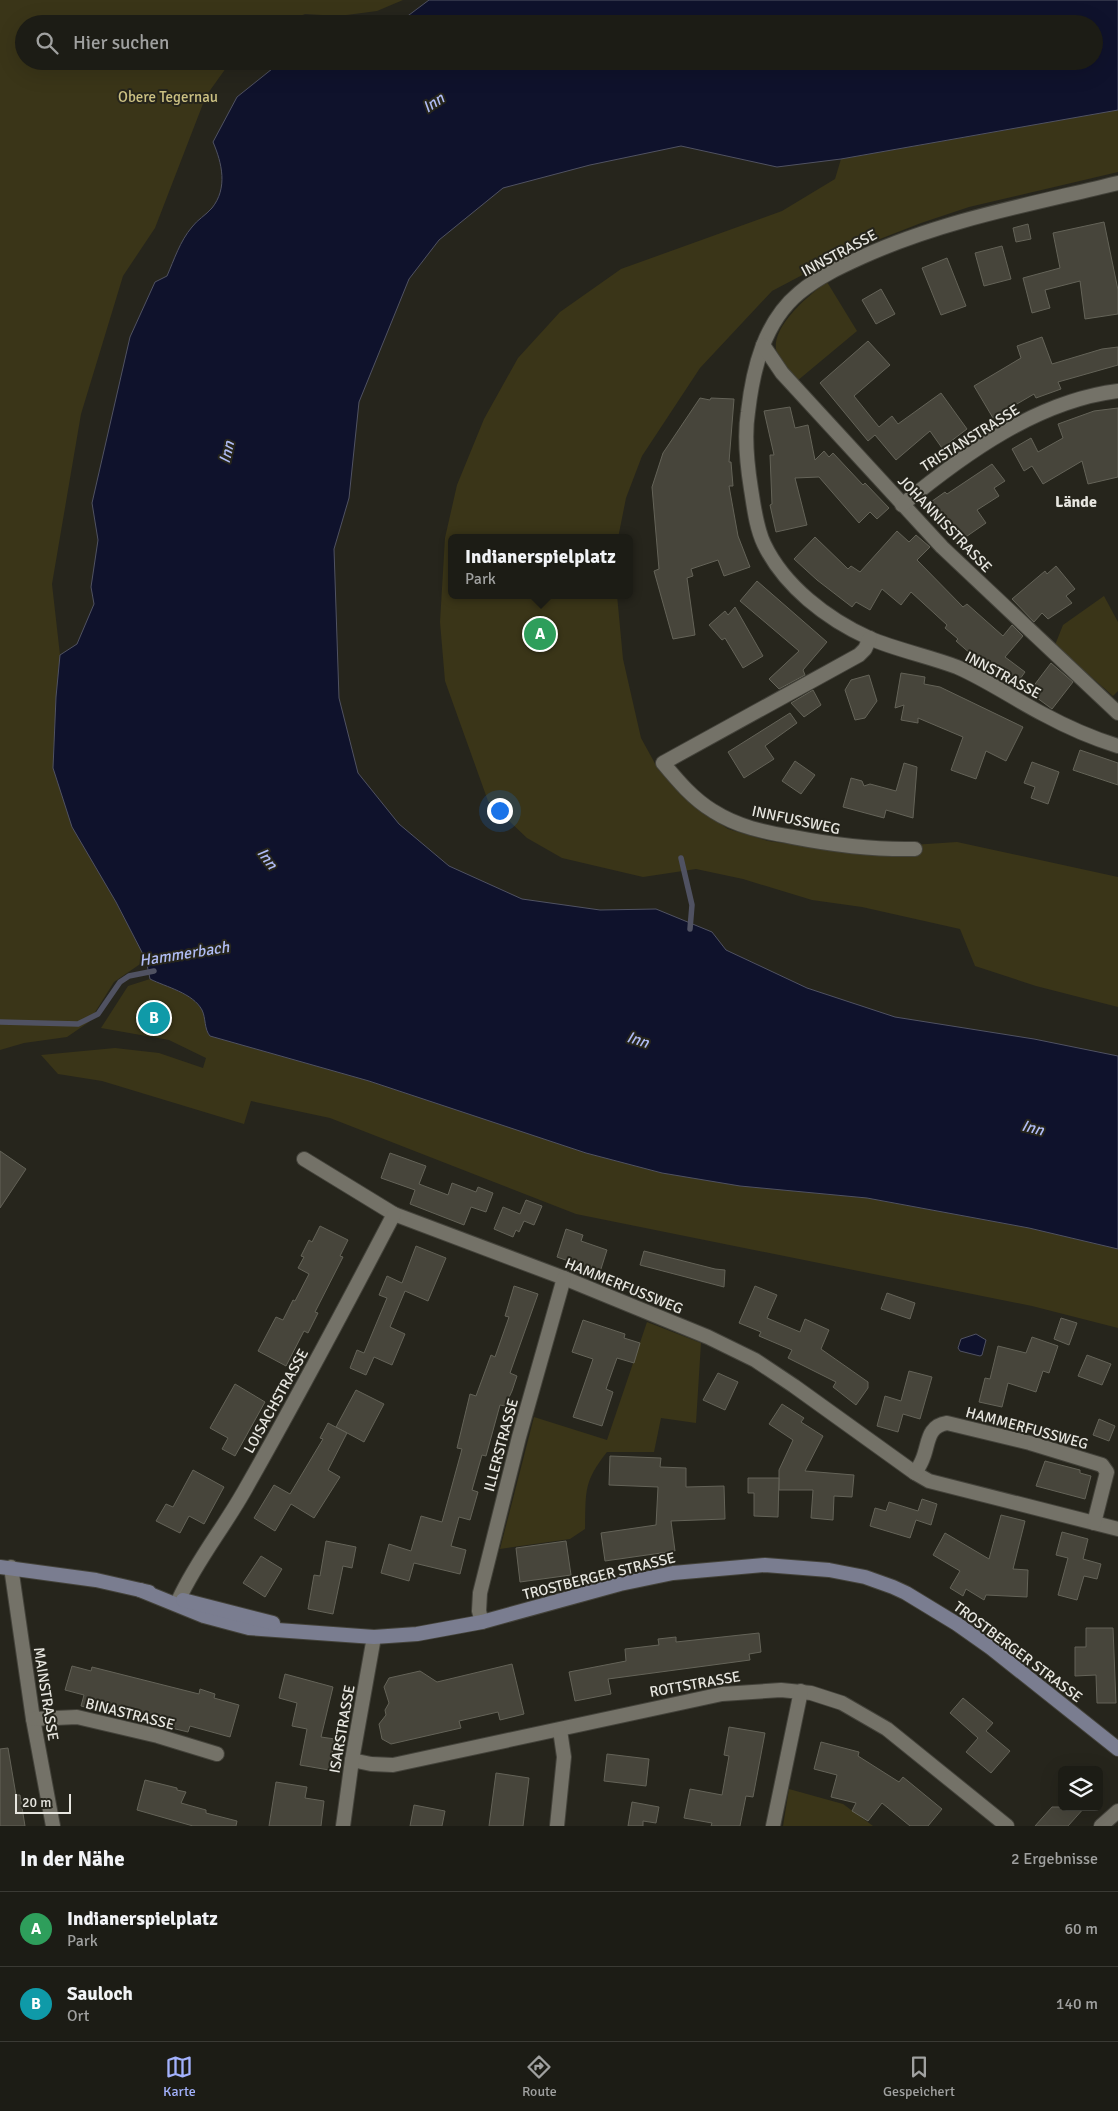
<!DOCTYPE html>
<html lang="de">
<head>
<meta charset="utf-8">
<style>
  body { margin:0; font-family:Signika,sans-serif; background:#25251e; color:#f1f3f6 }
  .controls { position:absolute; right:15px; bottom:15px; display:grid; overflow:hidden; border-radius:8px; box-shadow:0 5px 20px #0002 }
  .controls button { width:45px; height:45px; display:grid; place-items:center; padding:0; border:0; border-bottom:1px solid #3a3a34; background:#1c1c15; color:#f1f3f6; font:25px sans-serif }
  .scale { position:absolute; left:15px; bottom:12px; width:56px; box-sizing:border-box; padding-left:5px; border:2px solid #e7e6e0; border-top:0; font-size:14px; line-height:18px; white-space:nowrap; color:#e7e6e0; -webkit-text-stroke:4px #26251c; paint-order:stroke }
  .you { position:absolute; left:499px; top:810px; width:18px; height:18px; margin:-12px; border:4px solid #fff; border-radius:50%; background:#1a73e8; box-shadow:0 0 0 8px #1a73e833 }
  .badge { display:grid; place-items:center; width:32px; height:32px; border-radius:50%; background:#a3b2fd; color:#fff; font-size:16px; font-weight:700 }
  .pin { position:absolute; translate:-50% -50%; border:2px solid #fff; box-shadow:0 1px 5px #0006 }
  .popup { position:absolute; left:448px; top:534px; width:185px; height:65px; box-sizing:border-box; display:grid; place-content:center; border-radius:8px; background:#1c1c15; filter:drop-shadow(0 1px 4px #0005); font-size:16px; white-space:nowrap; color:#a0a1a0 }
  .popup b { font-size:19px; color:#f1f3f6 }
  .popup::after { content:''; position:absolute; left:50%; top:100%; margin-left:-10px; border:10px solid transparent; border-top-color:#1c1c15 }
  .list { margin:0; padding:0; list-style:none }
  h2 { display:flex; justify-content:space-between; align-items:center; height:65px; margin:0; padding:0 20px; font-size:21px }
  h2 small { font-size:16px; font-weight:400; color:#a0a1a0 }
  .list li { display:grid; grid-template-columns:32px 1fr auto; gap:15px; align-items:center; box-sizing:border-box; height:75px; padding:0 20px; border-top:1px solid #3a3a34 }
  .list b { display:block; font-size:19px; white-space:nowrap }
  .list p { margin:0; font-size:16px; white-space:nowrap; color:#a0a1a0 }
  .list em { font-size:16px; font-style:normal; color:#a0a1a0 }
  .icon { flex:none; width:28px; height:28px; fill:none; stroke:currentColor; stroke-width:2; stroke-linecap:round; stroke-linejoin:round }
  .map { position:relative; flex:none; width:1118px; height:1826px; overflow:hidden }
  .search { position:absolute; background:#1c1c15; box-shadow:0 5px 20px #0002; left:15px; right:15px; top:15px; height:55px; display:flex; align-items:center; gap:12px; box-sizing:border-box; padding:0 18px; border-radius:28px; color:#a0a1a0; font-size:19px }
  .sheet { height:215px; background:#1c1c15 }
  nav { display:flex; justify-content:space-around; align-items:center; box-sizing:border-box; height:70px; border-top:1px solid #3a3a34; background:#1c1c15; font-size:14px; color:#a0a1a0 }
  nav a { display:grid; justify-items:center; gap:2px }
  nav .on { color:#a3b2fd }
  .map>svg:first-child { display:block }
  .green { fill:#3a3518 }
  .water { fill:#0f122c; stroke:#505262 }
  .lines { fill:none; stroke-linecap:round; stroke-linejoin:round }
  .stream { stroke:#505262; stroke-width:5.5 }
  .building { fill:#47453b; stroke:#646358 }
  .minor-casing { stroke:#43423a; stroke-width:16 }
  .secondary-casing { stroke:#43423a; stroke-width:16 }
  .minor { stroke:#747268; stroke-width:14 }
  .secondary { stroke:#7a7d90; stroke-width:14 }
  .labels { text-anchor:middle; stroke-width:4; stroke-linejoin:round; paint-order:stroke }
  .park-label { font-size:15px; fill:#ccc183; stroke:#26251c }
  .street-label { font-size:15px; fill:#e7e6e0; stroke:#26251c }
  .water-label { font-size:16px; font-style:italic; fill:#b0bcf5; stroke:#26251c }
  .neighbourhood-label { font-size:16px; font-weight:bold; fill:#e7e6e0; stroke:#26251c }
</style>
</head>
<body>
<div class="map">
<svg width="1118" height="1826" viewBox="0 0 1118 1826">
  <rect width="100%" height="100%" fill="#26251c"/>
  <!-- green -->
  <g class="green">
    <polygon points="0,0 403,0 377,11 339,16 305,14 281,24 24,24 24,61 231,61 206,96 155,228 123,276 81,414 52,584 60,655 56,697 53,768 116,902 146,960 114,982 89,1022 67,1037 24,1043 0,1050"/>
    <polygon points="1118,110 1118,172 969,207 921,223 844,253 772,291 700,368 642,456 626,498 618,538 451,538 451,595 617,595 623,659 641,738 658,769 701,810 728,829 768,841 837,850 957,842 1118,877 1118,1007 1036,986 975,966 960,929 862,907 812,900 743,879 696,869 643,877 562,858 527,838 488,801 445,681 440,622 445,538 457,485 484,419 518,358 560,312 621,269 782,211 835,179 841,159"/>
    <path d="M827 282 857 331 797 381C791 372 780 362 777 352 769 328 810 294 827 282Z"/>
    <polygon points="1104,596 1118,622 1118,691 1113,696 1055,645 1063,625"/>
    <path d="M150 979C166 987 193 993 202 1010 206 1018 204 1029 210 1036L369 1081 586 1153 662 1173 740 1186 867 1198 1029 1228 1118 1249V1328L1032 1306 576 1214 330 1118 251 1101 244 1124 102 1081 58 1074 41 1055 115 1048 159 1053 203 1068 206 1058 169 1040 101 1028 128 986Z"/>
    <path d="M647 1322 701 1343 696 1423 661 1418 654 1452H607C583 1482 586 1492 585 1529L570 1539 500 1549 534 1417 607 1440Z"/>
    <polygon points="789,1789 843,1804 873,1826 783,1826"/>
  </g>
  <!-- water -->
  <g class="water">
    <path d="M429 0H1118V110L841 159 777 167 681 146 590 165 503 188 439 240 409 279 359 402 349 498 334 549 339 698 358 773 399 824 449 866 522 899 600 910 656 909 712 932 726 950 807 988 895 1017 1034 1039 1118 1056V1249L1029 1228 867 1198 740 1186 662 1173 586 1153 369 1081 210 1036C204 1029 206 1018 202 1010 193 993 166 987 150 979L146 960 116 902 72 827 53 768 56 697 60 655 77 644 94 604 91 587 98 540 92 503 130 337 155 282 167 276C174 260 180 241 192 227 197 220 206 215 212 208 228 188 222 163 213 142L237 97 282 61H1094V24H397Z"/>
    <polygon points="976,1334 986,1340 982,1355 980,1356 960,1351 958,1348 961,1339"/>
  </g>
  <g class="lines">
    <!-- stream -->
    <g class="stream">
      <polyline points="681,858 692,905 690,929"/>
      <polyline points="0,1022 78,1024 98,1014 120,982 129,976 154,971"/>
    </g>
  </g>
  <!-- building -->
  <g class="building">
    <polygon points="1104,222 1118,290 1118,314 1085,319 1080,281 1045,290 1050,308 1032,313 1023,278 1060,268 1053,233"/>
    <polygon points="1028,224 1031,239 1016,242 1013,228"/>
    <polygon points="1002,246 1011,279 984,286 975,253"/>
    <polygon points="947,258 966,306 941,315 922,268"/>
    <polygon points="881,289 895,314 876,324 862,300"/>
    <polygon points="1042,337 1052,364 1102,349 1118,347 1118,365 1058,382 1061,389 1036,398 1034,394 993,418 974,386 1021,358 1017,346"/>
    <polygon points="868,341 890,365 854,396 879,427 892,416 898,424 941,393 967,429 942,448 930,431 896,460 875,435 868,441 820,383"/>
    <polygon points="700,398 710,400 711,398 734,399 729,462 731,462 733,486 729,486 738,536 750,567 724,576 718,560 691,569 693,576 687,578 695,635 673,639 654,571 659,569 652,487 663,453"/>
    <polygon points="790,407 795,428 808,425 815,460 824,451 829,457 833,453 863,485 865,483 889,508 877,519 870,512 859,523 819,477 795,478 807,525 776,532 770,505 772,504 770,455 774,455 764,411"/>
    <polygon points="1118,408 1118,477 1088,484 1082,461 1043,484 1032,466 1024,471 1012,449 1031,438 1038,452 1063,438 1058,424 1094,411"/>
    <polygon points="992,464 1005,481 994,488 999,496 977,510 986,523 957,543 949,536 928,504 945,492 947,494"/>
    <polygon points="897,531 909,542 916,535 930,547 917,560 963,607 967,604 1003,636 1012,625 1023,636 1005,657 1025,672 1015,686 980,662 956,641 958,639 945,628 947,625 911,592 901,605 882,589 870,610 856,602 852,607 817,580 794,559 815,537 848,569 851,566 860,572"/>
    <polygon points="1056,566 1075,589 1066,596 1072,603 1048,619 1042,613 1034,622 1012,599 1045,571 1047,574"/>
    <polygon points="757,581 827,642 803,670 805,675 779,689 769,679 799,651 740,601"/>
    <polygon points="735,607 763,656 743,668 725,638 722,640 709,625 725,611 728,615"/>
    <polygon points="1051,663 1073,682 1052,709 1029,692"/>
    <polygon points="901,673 925,677 924,684 940,687 1023,727 1006,761 986,751 976,779 951,770 963,737 918,718 918,723 901,720 904,705 895,708"/>
    <polygon points="869,675 877,701 865,718 855,720 845,690 851,680"/>
    <polygon points="813,690 821,705 804,717 791,703"/>
    <polygon points="790,713 797,723 765,746 774,759 744,778 728,752"/>
    <polygon points="1080,750 1118,763 1118,785 1073,770"/>
    <polygon points="795,761 815,775 801,794 782,781"/>
    <polygon points="1032,762 1059,772 1048,804 1031,798 1035,787 1024,783"/>
    <polygon points="904,763 917,767 913,818 886,810 884,818 843,807 851,778 862,781 864,786 870,784 896,791"/>
    <polygon points="0,1151 26,1169 0,1208"/>
    <polygon points="390,1153 426,1166 419,1184 448,1195 452,1183 476,1192 478,1187 493,1193 486,1212 471,1207 464,1225 410,1204 415,1190 381,1178"/>
    <polygon points="526,1200 542,1206 534,1225 524,1221 519,1232 516,1230 513,1237 494,1229 503,1207 520,1214"/>
    <polygon points="320,1226 348,1240 340,1256 343,1257 315,1312 318,1313 308,1333 304,1331 286,1366 258,1351 276,1317 283,1320 293,1300 295,1301 309,1274 298,1268 304,1257 301,1256 309,1240 312,1242"/>
    <polygon points="566,1229 583,1235 581,1241 607,1250 600,1272 557,1257"/>
    <polygon points="416,1246 446,1258 428,1301 405,1291 390,1327 405,1334 392,1365 374,1357 366,1375 350,1368 357,1350 364,1353 387,1298 379,1295 387,1276 402,1283"/>
    <polygon points="644,1251 715,1269 725,1270 724,1287 640,1265"/>
    <polygon points="514,1286 538,1294 510,1373 517,1376 512,1391 505,1406 500,1405 486,1456 482,1455 472,1490 478,1492 470,1520 459,1517 451,1546 466,1550 460,1574 414,1563 409,1581 381,1573 389,1544 411,1551 421,1516 442,1522 462,1449 457,1448 470,1394 476,1396 491,1355 495,1357 509,1317 505,1316"/>
    <polygon points="755,1286 777,1295 767,1318 800,1332 805,1319 829,1330 821,1349 868,1382 868,1388 856,1405 833,1387 836,1382 788,1358 792,1350 759,1336 761,1332 739,1323"/>
    <polygon points="887,1293 915,1303 910,1319 881,1309"/>
    <polygon points="1061,1318 1077,1323 1069,1345 1054,1339"/>
    <polygon points="583,1320 625,1334 624,1338 640,1343 634,1363 617,1358 606,1389 613,1392 602,1426 573,1417 593,1359 572,1352"/>
    <polygon points="1032,1337 1058,1346 1049,1373 1043,1371 1036,1392 1008,1383 1002,1407 979,1402 985,1378 990,1379 998,1346 1026,1353"/>
    <polygon points="1087,1355 1111,1364 1102,1385 1078,1376"/>
    <polygon points="909,1371 932,1377 920,1419 903,1414 898,1432 877,1426 885,1396 901,1401"/>
    <polygon points="718,1373 738,1382 725,1410 703,1400"/>
    <polygon points="235,1384 265,1402 235,1456 222,1449 228,1438 210,1428"/>
    <polygon points="356,1390 384,1404 364,1442 336,1427"/>
    <polygon points="782,1404 804,1418 801,1422 823,1436 805,1471 854,1475 852,1497 834,1496 833,1520 811,1518 813,1490 779,1490 779,1470 793,1440 769,1424"/>
    <polygon points="1099,1419 1115,1426 1109,1441 1093,1435"/>
    <polygon points="328,1423 347,1433 328,1470 340,1477 314,1518 291,1504 275,1531 254,1518 274,1485 290,1494 323,1439 320,1438"/>
    <polygon points="610,1456 661,1458 660,1467 686,1468 686,1487 724,1486 725,1519 671,1521 675,1551 605,1561 601,1533 656,1525 658,1487 609,1485"/>
    <polygon points="1045,1461 1080,1470 1080,1473 1091,1476 1085,1499 1036,1486"/>
    <polygon points="193,1470 224,1487 204,1524 189,1516 180,1533 156,1521 166,1504 173,1507"/>
    <polygon points="748,1478 779,1478 778,1517 754,1516 754,1493 748,1493"/>
    <polygon points="922,1499 937,1504 931,1525 916,1520 910,1538 870,1526 875,1508 886,1511 889,1502 918,1511"/>
    <polygon points="1001,1515 1025,1521 1013,1569 1028,1570 1027,1597 986,1595 984,1600 966,1589 963,1596 950,1588 960,1571 933,1555 945,1533 989,1559"/>
    <polygon points="1062,1532 1088,1539 1083,1559 1101,1564 1097,1579 1084,1576 1077,1600 1058,1595 1068,1558 1056,1555"/>
    <polygon points="326,1541 356,1547 352,1568 343,1566 333,1614 308,1609 314,1575 320,1576"/>
    <polygon points="566,1541 571,1575 520,1582 516,1548"/>
    <polygon points="261,1556 282,1569 265,1597 243,1583"/>
    <polygon points="1086,1628 1113,1628 1116,1703 1097,1703 1096,1675 1075,1676 1075,1647 1086,1647"/>
    <polygon points="759,1633 761,1652 749,1654 750,1660 608,1679 611,1694 575,1701 569,1672 626,1661 625,1649 659,1645 658,1639 676,1637 676,1642"/>
    <polygon points="512,1664 524,1714 500,1720 498,1712 459,1721 461,1728 391,1744 382,1739 379,1724 386,1715 385,1710 389,1703 384,1687 389,1678 420,1671 437,1682"/>
    <polygon points="72,1666 91,1671 92,1667 199,1694 200,1689 215,1694 214,1698 239,1705 230,1737 190,1726 188,1732 81,1706 84,1695 65,1690"/>
    <polygon points="285,1674 333,1687 321,1737 335,1739 329,1770 300,1765 307,1729 292,1726 297,1703 279,1698"/>
    <polygon points="963,1698 993,1723 986,1731 1010,1751 991,1773 966,1752 978,1738 950,1713"/>
    <polygon points="729,1727 765,1733 753,1797 746,1796 740,1826 711,1826 712,1823 684,1818 690,1789 722,1795 729,1756 724,1755"/>
    <polygon points="821,1742 859,1752 858,1756 899,1782 903,1777 942,1809 928,1826 910,1826 882,1803 868,1821 852,1811 856,1803 831,1797 837,1775 814,1769"/>
    <polygon points="8,1748 16,1795 20,1795 25,1826 0,1826 0,1749"/>
    <polygon points="607,1754 649,1759 646,1786 604,1781"/>
    <polygon points="496,1773 529,1778 523,1826 489,1826"/>
    <polygon points="145,1780 177,1788 177,1790 186,1792 181,1803 206,1810 206,1813 237,1821 236,1826 193,1826 137,1810"/>
    <polygon points="276,1782 307,1787 305,1798 324,1801 321,1826 269,1826"/>
    <polygon points="632,1802 659,1807 656,1823 643,1821 643,1826 628,1826"/>
    <polygon points="414,1805 445,1811 442,1826 410,1826"/>
    <polygon points="1052,1807 1085,1807 1068,1826 1035,1826"/>
  </g>
  <g class="lines">
    <defs>
      <g id="minor">
        <path d="M1118 183C1032 204 943 220 862 257 840 267 818 277 799 293 764 322 753 369 748 412 744 437 747 464 751 489 754 507 756 527 764 544 784 586 827 619 869 638 897 650 928 656 957 667 987 680 1014 699 1043 714 1067 727 1092 738 1118 746"/>
        <polyline points="763,345 782,373 942,547 1118,713"/>
        <path d="M902 505C964 454 1037 401 1118 391"/>
        <path d="M870 638 865 649 859 655 663 763C678 781 693 799 713 811 738 827 764 832 793 837 834 845 873 850 915 849"/>
        <polyline points="304,1159 394,1214 564,1278 708,1337 755,1360 794,1386 915,1473 929,1481 1118,1529"/>
        <path d="M915 1473C918 1468 921 1464 923 1458 929 1443 927 1426 947 1423L1030 1443 1102 1465 1107 1472 1094 1523"/>
        <polyline points="11,1567 33,1719 53,1826"/>
        <path d="M179 1599C197 1560 225 1526 246 1488 297 1398 346 1306 394 1214"/>
        <polyline points="482,1622 479,1611 480,1593 519,1437 564,1278"/>
        <polyline points="33,1719 77,1717 158,1736 217,1754"/>
        <polyline points="352,1760 371,1764 393,1765 722,1694 781,1690 811,1693 842,1703 887,1729 1007,1826"/>
        <polyline points="343,1826 352,1760 374,1637"/>
        <polyline points="557,1826 564,1757 560,1730"/>
        <polyline points="773,1826 801,1691"/>
        <polyline points="1101,1826 1118,1811"/>
      </g>
      <g id="secondary">
        <polyline points="0,1567 96,1580 149,1592"/>
        <polyline points="140,1590 204,1616 249,1628 374,1637 417,1634 482,1622 620,1584 673,1573 765,1565 829,1570 865,1577 893,1587 906,1593 957,1624 991,1648 1118,1749"/>
        <polyline points="183,1600 273,1623"/>
      </g>
    </defs>
    <!-- minor casing -->
    <use href="#minor" class="minor-casing"/>
    <!-- secondary casing -->
    <use href="#secondary" class="secondary-casing"/>
    <!-- minor -->
    <use href="#minor" class="minor"/>
    <!-- secondary -->
    <use href="#secondary" class="secondary"/>
  </g>
  <g class="labels">
    <!-- park labels -->
    <g class="park-label">
      <text x="168" y="102">Obere Tegernau</text>
    </g>
    <!-- street labels -->
    <g class="street-label">
      <text transform="translate(839 253) rotate(-28)" y="5">INNSTRASSE</text>
      <text transform="translate(970 438) rotate(-32)" y="5">TRISTANSTRASSE</text>
      <text transform="translate(945 524) rotate(46)" y="5">JOHANNISSTRASSE</text>
      <text transform="translate(1003 675) rotate(28)" y="5">INNSTRASSE</text>
      <text transform="translate(796 820) rotate(12)" y="5">INNFUSSWEG</text>
      <text transform="translate(624 1286) rotate(22)" y="5">HAMMERFUSSWEG</text>
      <text transform="translate(276 1401) rotate(-61)" y="5">LOISACHSTRASSE</text>
      <text transform="translate(1027 1428) rotate(15)" y="5">HAMMERFUSSWEG</text>
      <text transform="translate(501 1445) rotate(-75)" y="5">ILLERSTRASSE</text>
      <text transform="translate(599 1576) rotate(-14)" y="5">TROSTBERGER STRASSE</text>
      <text transform="translate(1018 1652) rotate(37)" y="5">TROSTBERGER STRASSE</text>
      <text transform="translate(695 1684) rotate(-10)" y="5">ROTTSTRASSE</text>
      <text transform="translate(46 1694) rotate(81)" y="5">MAINSTRASSE</text>
      <text transform="translate(130 1714) rotate(14)" y="5">BINASTRASSE</text>
      <text transform="translate(342 1729) rotate(-80)" y="5">ISARSTRASSE</text>
    </g>
    <!-- water labels -->
    <g class="water-label">
      <text transform="translate(433 102) rotate(-34)" y="6">Inn</text>
      <text transform="translate(226 452) rotate(-77)" y="6">Inn</text>
      <text transform="translate(268 858) rotate(53)" y="6">Inn</text>
      <text transform="translate(184 953) rotate(-9)" y="6">Hammerbach</text>
      <text transform="translate(638 1039) rotate(17)" y="6">Inn</text>
      <text transform="translate(1033 1127) rotate(14)" y="6">Inn</text>
    </g>
    <!-- neighbourhood labels -->
    <g class="neighbourhood-label">
      <text x="1076" y="507">Lände</text>
    </g>
  </g>
</svg>
<div class="controls">
<button><svg class="icon" aria-label="layers" viewBox="0 0 24 24"><path d="M12 4l9 5-9 5-9-5zM3 14l9 5 9-5"/></svg></button>
</div>
<div class="scale">20 m</div>
<div class="you"></div>
<div class="pin badge" style="left:540px;top:634px;background:#2e9e5b">A</div>
<div class="popup"><b>Indianerspielplatz</b>Park</div>
<div class="pin badge" style="left:154px;top:1018px;background:#0f9aa8">B</div>
<div class="search"><svg class="icon" aria-label="search" viewBox="0 0 24 24"><circle cx="10" cy="10" r="6"/><path d="M15 15l6 6"/></svg>Hier suchen</div>
</div>
<section class="sheet">
<h2>In der Nähe<small>2 Ergebnisse</small></h2>
<ul class="list">
<li><span class="badge" style="background:#2e9e5b">A</span><div><b>Indianerspielplatz</b><p>Park</p></div><em>60 m</em></li>
<li><span class="badge" style="background:#0f9aa8">B</span><div><b>Sauloch</b><p>Ort</p></div><em>140 m</em></li>
</ul>
</section>
<nav>
<a class="on"><svg class="icon" aria-label="map" viewBox="0 0 24 24"><path d="M3 6l6-2 6 2 6-2v14l-6 2-6-2-6 2zM9 4v14M15 6v14"/></svg>Karte</a>
<a><svg class="icon" aria-label="directions" viewBox="0 0 24 24"><path d="M12 3l9 9-9 9-9-9zM9 14v-3h6M13 9l2 2-2 2"/></svg>Route</a>
<a><svg class="icon" aria-label="saved" viewBox="0 0 24 24"><path d="M7 4h10v16l-5-4-5 4z"/></svg>Gespeichert</a>
</nav>
</body>
</html>
